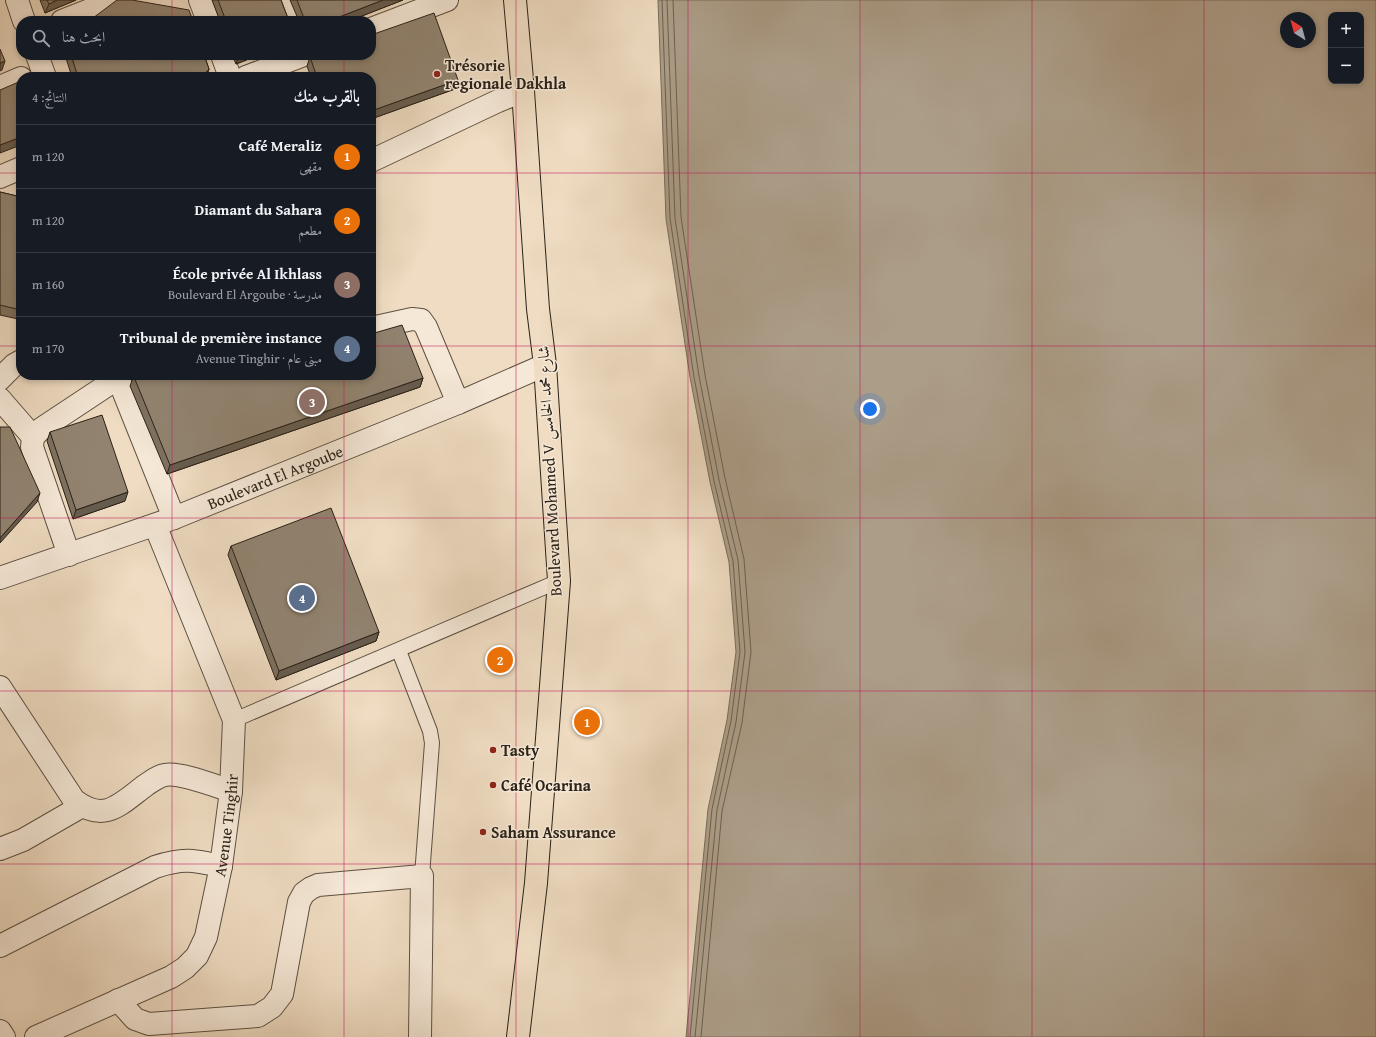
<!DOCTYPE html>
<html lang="ar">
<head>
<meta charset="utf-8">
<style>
  body { margin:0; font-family:"Gentium Book Plus",Amiri,serif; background:#20242c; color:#f1f3f6; direction:rtl }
  .controls { position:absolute; right:12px; top:12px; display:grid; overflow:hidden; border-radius:8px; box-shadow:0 2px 6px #0003 }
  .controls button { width:36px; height:36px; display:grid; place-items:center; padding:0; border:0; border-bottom:1px solid #363941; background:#171b24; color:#f1f3f6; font:20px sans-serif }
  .compass { position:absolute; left:1280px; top:12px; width:36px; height:36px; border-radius:50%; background:#171b24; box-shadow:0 2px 6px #0003; rotate:324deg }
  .you { position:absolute; left:870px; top:409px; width:14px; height:14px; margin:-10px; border:3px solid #fff; border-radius:50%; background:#1a73e8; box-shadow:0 0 0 6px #1a73e833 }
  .badge { display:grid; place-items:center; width:26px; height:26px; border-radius:50%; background:#d93025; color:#fff; font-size:13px; font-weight:700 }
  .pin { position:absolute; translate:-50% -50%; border:2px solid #fff; box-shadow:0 1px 4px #0006 }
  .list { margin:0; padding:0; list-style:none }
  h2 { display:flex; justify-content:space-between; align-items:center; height:52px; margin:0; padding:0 16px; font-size:17px }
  h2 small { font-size:13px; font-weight:400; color:#9ea1a6 }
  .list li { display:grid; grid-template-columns:26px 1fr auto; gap:12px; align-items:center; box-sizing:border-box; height:64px; padding:0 16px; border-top:1px solid #363941 }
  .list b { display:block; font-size:15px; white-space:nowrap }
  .list p { margin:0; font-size:13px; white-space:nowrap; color:#9ea1a6 }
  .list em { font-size:13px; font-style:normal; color:#9ea1a6 }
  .icon { flex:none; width:22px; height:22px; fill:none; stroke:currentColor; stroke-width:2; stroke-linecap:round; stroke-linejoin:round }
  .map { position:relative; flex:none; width:1376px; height:1037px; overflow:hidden; direction:ltr }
  .search { position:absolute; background:#171b24; box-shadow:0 2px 6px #0003; left:16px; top:16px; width:360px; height:44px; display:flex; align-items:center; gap:10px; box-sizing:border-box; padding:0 14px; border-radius:16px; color:#9ea1a6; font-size:15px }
  .panel { position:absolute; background:#171b24; box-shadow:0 2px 6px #0003; left:16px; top:72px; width:360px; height:308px; border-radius:16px; direction:rtl }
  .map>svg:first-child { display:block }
  .water { fill:#ac9d88; stroke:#786c5b; fill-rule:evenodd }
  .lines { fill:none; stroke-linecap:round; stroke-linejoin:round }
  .shore { stroke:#6c6050; stroke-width:1 }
  .service-casing { stroke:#5c5042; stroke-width:16 }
  .minor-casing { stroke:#5c5042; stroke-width:24 }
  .primary-casing { stroke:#2b2218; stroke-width:24 }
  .service { stroke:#f5e8d7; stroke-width:14 }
  .minor { stroke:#f5e8d7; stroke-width:22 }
  .primary { stroke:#efdcc2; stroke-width:22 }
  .wall { fill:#7d7160; stroke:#2b2218 }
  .shaded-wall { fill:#665c4e; stroke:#2b2218 }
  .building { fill:#918370; stroke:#2b2218 }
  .grid { fill:none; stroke:#c2185b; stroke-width:1; stroke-opacity:0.55 }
  .poi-dot { fill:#8f2418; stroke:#f5e8d7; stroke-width:1.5 }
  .labels { text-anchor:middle; stroke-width:3; stroke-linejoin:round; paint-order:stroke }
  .poi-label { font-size:16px; font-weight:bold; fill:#2b2218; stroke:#f5e8d7; text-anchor:start }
  .street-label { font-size:16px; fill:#2b2218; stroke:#f5e8d7 }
</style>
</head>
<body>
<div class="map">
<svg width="1376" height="1037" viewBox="0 0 1376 1037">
  <rect width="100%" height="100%" fill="#efdcc2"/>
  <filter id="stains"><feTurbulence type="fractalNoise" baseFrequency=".005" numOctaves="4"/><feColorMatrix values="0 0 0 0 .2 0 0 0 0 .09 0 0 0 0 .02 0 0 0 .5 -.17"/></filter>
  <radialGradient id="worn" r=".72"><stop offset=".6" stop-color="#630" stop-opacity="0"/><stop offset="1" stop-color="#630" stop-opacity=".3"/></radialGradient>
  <!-- water -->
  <path class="water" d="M658 0H1376V1037H686L708 809 727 720 736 652 729 562 710 482 690 377 666 219ZM1331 15H1361V81H1331ZM1286 18H1310V42H1286Z"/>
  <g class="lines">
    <!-- shore -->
    <g class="shore">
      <polyline points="662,0 670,218 694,377 714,481 733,561 740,652 731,721 712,809 690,1037"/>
      <polyline points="667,0 675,218 699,376 719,480 738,560 745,652 736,722 717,810 695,1037"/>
      <polyline points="673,0 681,217 705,375 725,478 744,559 751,652 742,723 722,811 701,1037"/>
    </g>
    <defs>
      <g id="service">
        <polyline points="399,651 430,731 432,743 422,876"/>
        <polyline points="234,720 559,581"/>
      </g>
      <g id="minor">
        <polyline points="17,0 24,21"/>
        <polyline points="200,0 208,21"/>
        <polyline points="283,0 292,21"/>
        <polyline points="62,21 115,0"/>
        <polyline points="371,29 447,0"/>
        <polyline points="37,55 45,77"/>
        <polyline points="222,55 230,77"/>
        <polyline points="246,77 304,55"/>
        <polyline points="0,87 21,78"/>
        <polyline points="371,161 498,101 523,91"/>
        <polyline points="0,177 21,168"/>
        <polyline points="371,328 412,319 421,320 426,327 458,403"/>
        <polyline points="118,378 174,518"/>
        <polyline points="0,379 14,365 21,361"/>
        <polyline points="0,399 33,437"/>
        <polyline points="69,555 32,447 33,437 41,429 118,378 119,375"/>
        <path id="s1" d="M0 578 174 518 458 403 545 365"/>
        <path d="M0 687 74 800C105 824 120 804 146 785 152 781 158 776 165 775 180 772 215 786 231 791"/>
        <polyline points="0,849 23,840 82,806"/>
        <path d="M0 946 155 867C183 858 192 860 221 866"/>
        <polyline points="118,1000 135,1019 149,1024 258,1016 272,1007 282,994 299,902 304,893 311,888 318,885 422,876 420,1037"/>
        <polyline points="0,1031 4,1037"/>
        <path id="s2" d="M36 1037 171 977 185 968 197 956 206 937 221 866 231 791 234 720 155 525"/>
      </g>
      <polyline id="primary" points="515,0 523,91 538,309 545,365 559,581 536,883 518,1037"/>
    </defs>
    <!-- service casing -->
    <use href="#service" class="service-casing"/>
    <!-- minor casing -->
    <use href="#minor" class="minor-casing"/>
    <!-- primary casing -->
    <use href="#primary" class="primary-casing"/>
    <!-- service -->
    <use href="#service" class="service"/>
    <!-- minor -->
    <use href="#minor" class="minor"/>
    <!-- primary -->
    <use href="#primary" class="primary"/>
  </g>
  <!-- wall -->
  <g class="wall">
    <polygon points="40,0 76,0 45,13"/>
    <polygon points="212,0 281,0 289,21 220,21"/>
    <polygon points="290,0 403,0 349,21 299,21"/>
    <polygon points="65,55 204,55 209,69 206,77 72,77"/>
    <polygon points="232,55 259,55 236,64"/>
    <polygon points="310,57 458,80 455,89 371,119 371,77 311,77 307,66"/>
    <polygon points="0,192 21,197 21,316 18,319 0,315"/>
    <polygon points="134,375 423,378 420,387 167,474 130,386"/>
    <polygon points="50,432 125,501 73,519 47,441"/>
    <polygon points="231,546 379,632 376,641 276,680 228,555"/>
  </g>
  <!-- shaded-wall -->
  <g class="shaded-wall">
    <polygon points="57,0 76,0 45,13 49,4"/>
    <polygon points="383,0 403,0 349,21 329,21"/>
    <polygon points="239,55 259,55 236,64"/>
    <polygon points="5,61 2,70 0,71 0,63"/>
    <polygon points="209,69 206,77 202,77"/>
    <polygon points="458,80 455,89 371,119 371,111"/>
    <polygon points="21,137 21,145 0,153 0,145"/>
    <polygon points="21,310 21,316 18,319"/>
    <polygon points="423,378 420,387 167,474 170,465"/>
    <polygon points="128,492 125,501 73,519 76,510"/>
    <polygon points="40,493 37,502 0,543 0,538"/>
    <polygon points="379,632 376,641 276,680 279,671"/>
  </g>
  <!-- building -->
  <g class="building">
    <polygon points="47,0 57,0 49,4"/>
    <polygon points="117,0 132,0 189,10 193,21 89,21"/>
    <polygon points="218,0 281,0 289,21 226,21"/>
    <polygon points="297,0 383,0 329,21 305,21"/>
    <polygon points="434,13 458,80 371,111 371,77 317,77 310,57 315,55 371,55 371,35"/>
    <polygon points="0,49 5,61 0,63"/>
    <polygon points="71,55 204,55 209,69 202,77 78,77"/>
    <polygon points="21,81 21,137 0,145 0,90"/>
    <polygon points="0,192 21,197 21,310 0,305"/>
    <polygon points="402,325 423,378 170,465 134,377 134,375 371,375 371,334"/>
    <polygon points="102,415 128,492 76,510 50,432"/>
    <polygon points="0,427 10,427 40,493 0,538"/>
    <polygon points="331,508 379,632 279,671 231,546"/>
  </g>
  <!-- grid -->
  <path class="grid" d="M172 0V21M344 0V21M516 0V1037M688 0V1037M860 0V1037M1032 0V1037M1204 0V1037M172 55V77M344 55V77M0 173H21M371 173H1376M0 346H21M371 346H1376M172 375V1037M344 375V1037M0 518H1376M0 691H1376M0 864H1376"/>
  <!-- markers -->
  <g class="poi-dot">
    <circle cx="437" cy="74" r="4"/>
    <circle cx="493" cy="750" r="4"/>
    <circle cx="493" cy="785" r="4"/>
    <circle cx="483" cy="832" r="4"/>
  </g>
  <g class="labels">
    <!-- poi labels -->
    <g class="poi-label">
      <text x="445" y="71">Trésorie<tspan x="445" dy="18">regionale Dakhla</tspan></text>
      <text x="501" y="756">Tasty</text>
      <text x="501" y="791">Café Ocarina</text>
      <text x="491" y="838">Saham Assurance</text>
    </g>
    <!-- street labels -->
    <g class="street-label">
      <text transform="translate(549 471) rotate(-93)" y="6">Boulevard Mohamed V شارع محمد الخامس</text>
      <text dy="6" stroke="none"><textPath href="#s1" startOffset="293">Boulevard El Argoube</textPath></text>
      <text dy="6" stroke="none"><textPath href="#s2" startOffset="316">Avenue Tinghir</textPath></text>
    </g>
  </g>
  <rect width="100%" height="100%" filter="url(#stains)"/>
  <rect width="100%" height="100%" fill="url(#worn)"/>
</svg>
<div class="controls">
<button>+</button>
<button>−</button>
</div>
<svg class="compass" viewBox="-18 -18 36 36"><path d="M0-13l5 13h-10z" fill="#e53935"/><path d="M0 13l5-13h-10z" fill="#9ea1a6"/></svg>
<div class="you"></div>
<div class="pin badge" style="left:587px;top:722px;background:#e8710a">1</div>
<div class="pin badge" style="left:500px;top:660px;background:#e8710a">2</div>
<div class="pin badge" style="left:312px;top:402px;background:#8d6e63">3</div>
<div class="pin badge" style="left:302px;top:598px;background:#5c6f8a">4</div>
<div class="search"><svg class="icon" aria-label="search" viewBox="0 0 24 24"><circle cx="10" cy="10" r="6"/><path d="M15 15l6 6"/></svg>ابحث هنا</div>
<section class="panel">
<h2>بالقرب منك<small>النتائج: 4</small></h2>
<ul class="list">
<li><span class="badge" style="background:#e8710a">1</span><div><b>Café Meraliz</b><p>مقهى</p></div><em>120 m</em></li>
<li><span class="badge" style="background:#e8710a">2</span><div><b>Diamant du Sahara</b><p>مطعم</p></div><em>120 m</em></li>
<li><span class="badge" style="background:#8d6e63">3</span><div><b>École privée Al Ikhlass</b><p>مدرسة · Boulevard El Argoube</p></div><em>160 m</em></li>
<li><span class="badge" style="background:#5c6f8a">4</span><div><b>Tribunal de première instance</b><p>مبنى عام · Avenue Tinghir</p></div><em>170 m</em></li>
</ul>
</section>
</div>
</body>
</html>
